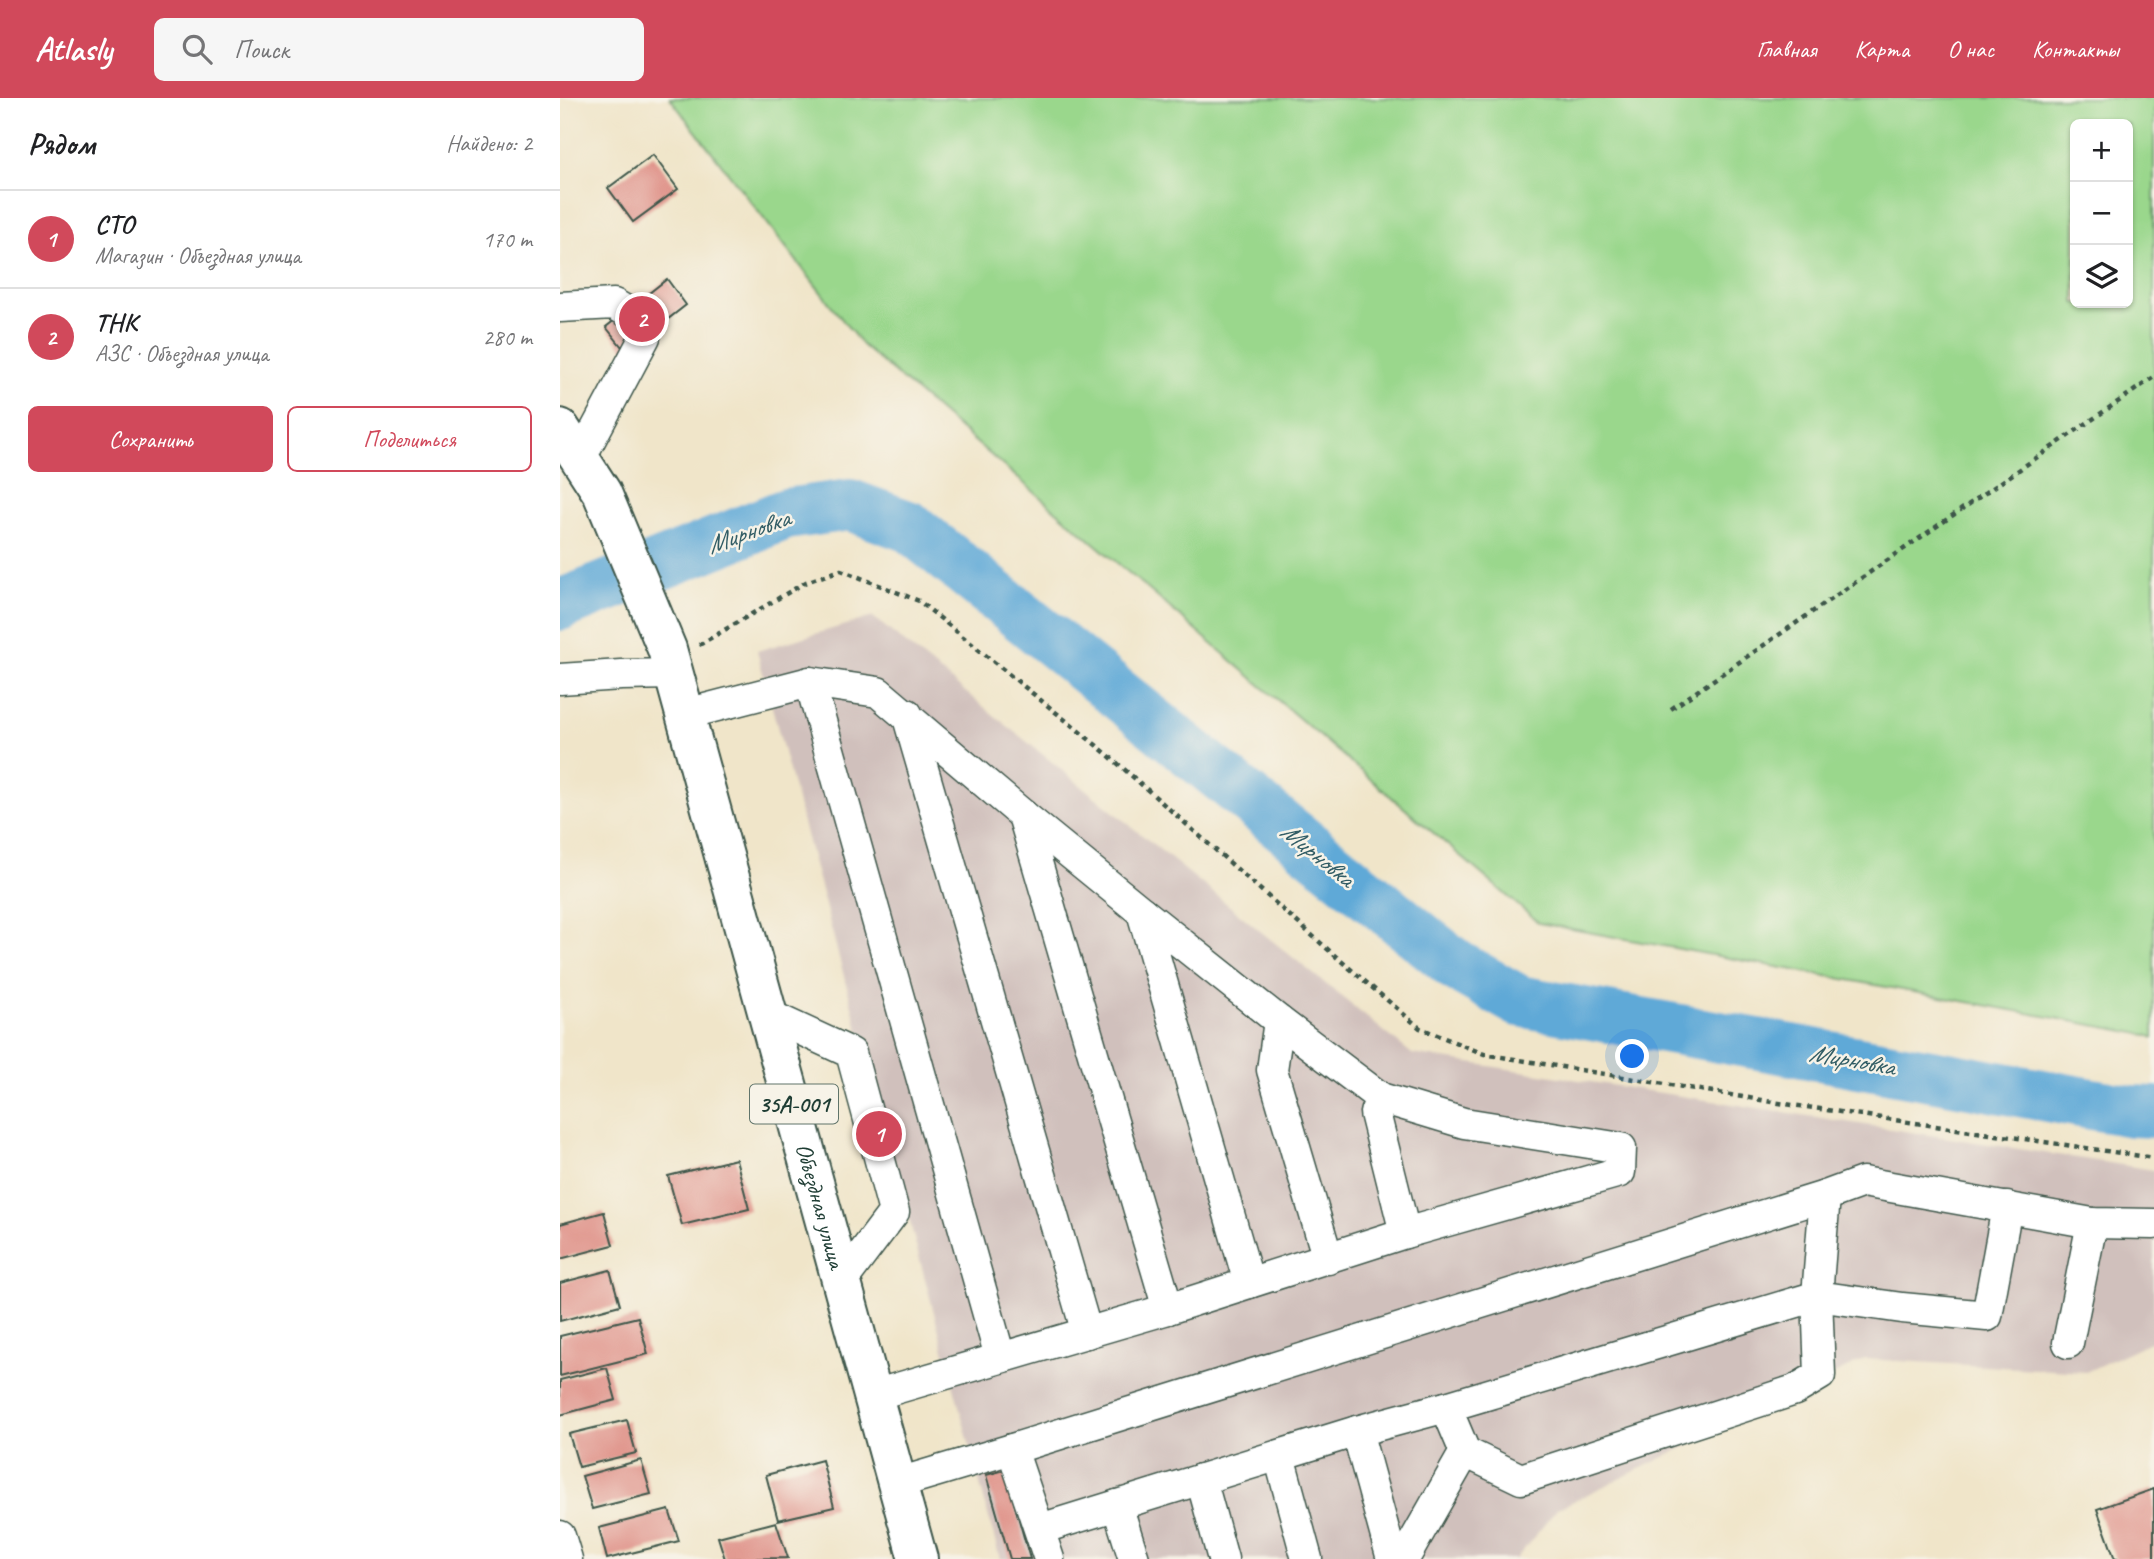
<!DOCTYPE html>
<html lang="ru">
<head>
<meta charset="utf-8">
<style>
  body { margin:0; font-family:Caveat,sans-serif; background:#f6f6f6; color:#202124 }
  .controls { position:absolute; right:21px; top:21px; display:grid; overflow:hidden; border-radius:10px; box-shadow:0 2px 5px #0004 }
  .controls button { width:63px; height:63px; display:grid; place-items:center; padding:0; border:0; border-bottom:2px solid #e0e0e0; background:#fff; color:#202124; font:35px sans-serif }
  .you { position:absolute; left:1073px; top:959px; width:24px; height:24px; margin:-18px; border:5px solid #fff; border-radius:50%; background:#1a73e8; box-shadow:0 0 0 10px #1a73e833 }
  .badge { display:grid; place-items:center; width:46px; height:46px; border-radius:50%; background:#d1495b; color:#fff; font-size:23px; font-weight:700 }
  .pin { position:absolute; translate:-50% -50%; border:4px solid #fff; box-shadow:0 2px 7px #0006 }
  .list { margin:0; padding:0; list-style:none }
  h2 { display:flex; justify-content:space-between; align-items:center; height:91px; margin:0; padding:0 28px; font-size:30px }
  h2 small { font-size:23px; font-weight:400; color:#757577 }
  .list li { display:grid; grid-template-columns:46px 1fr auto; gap:21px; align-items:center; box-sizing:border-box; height:98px; padding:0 28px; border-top:2px solid #e0e0e0 }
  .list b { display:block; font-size:26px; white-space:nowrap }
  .list p { margin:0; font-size:23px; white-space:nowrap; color:#757577 }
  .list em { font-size:23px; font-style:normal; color:#757577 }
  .actions { display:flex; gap:14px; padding:21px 28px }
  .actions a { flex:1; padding:16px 0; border:2px solid #d1495b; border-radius:10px; text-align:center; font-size:24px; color:#d1495b }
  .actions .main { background:#d1495b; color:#fff }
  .icon { flex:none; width:38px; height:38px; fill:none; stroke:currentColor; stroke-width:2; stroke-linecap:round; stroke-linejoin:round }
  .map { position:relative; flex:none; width:1594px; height:1461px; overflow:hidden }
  header { display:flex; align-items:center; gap:42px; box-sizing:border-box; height:98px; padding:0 35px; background:#d1495b; color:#fff }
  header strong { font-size:33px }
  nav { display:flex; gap:38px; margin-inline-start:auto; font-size:24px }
  .search { width:490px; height:63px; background:#f6f6f6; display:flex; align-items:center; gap:18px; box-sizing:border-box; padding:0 24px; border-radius:10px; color:#757577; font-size:26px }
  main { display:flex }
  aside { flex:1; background:#fff }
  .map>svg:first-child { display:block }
  .industrial { fill:#d0c0bc }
  .green { fill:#9ad78c; stroke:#5c8a60; stroke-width:2; fill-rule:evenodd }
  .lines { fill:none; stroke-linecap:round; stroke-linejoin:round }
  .river { stroke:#5fa9d7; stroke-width:52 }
  .building { fill:#de8c83 }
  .minor-casing { stroke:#3e564a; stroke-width:33 }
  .highway-casing { stroke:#3e564a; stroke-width:42 }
  .path { stroke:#3e564a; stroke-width:4.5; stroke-dasharray:5 5; stroke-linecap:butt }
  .minor { stroke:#fff; stroke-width:30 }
  .highway { stroke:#fff; stroke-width:38 }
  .labels { text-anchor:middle; stroke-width:5; stroke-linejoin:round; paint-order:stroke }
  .shield { fill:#f7f3e8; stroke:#60746a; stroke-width:2 }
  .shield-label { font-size:23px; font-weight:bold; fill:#1f3d34 }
  .street-label { font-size:24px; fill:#1f3d34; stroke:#f7f3e8 }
  .water-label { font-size:26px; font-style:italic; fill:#325d65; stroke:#f7f3e8 }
</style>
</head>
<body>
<header>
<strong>Atlasly</strong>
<div class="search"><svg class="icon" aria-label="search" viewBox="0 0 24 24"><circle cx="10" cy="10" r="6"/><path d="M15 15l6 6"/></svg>Поиск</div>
<nav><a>Главная</a><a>Карта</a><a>О нас</a><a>Контакты</a></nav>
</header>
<main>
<aside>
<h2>Рядом<small>Найдено: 2</small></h2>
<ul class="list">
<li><span class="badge">1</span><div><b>СТО</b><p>Магазин · Объездная улица</p></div><em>170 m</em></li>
<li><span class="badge">2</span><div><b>ТНК</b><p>АЗС · Объездная улица</p></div><em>280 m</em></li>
</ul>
<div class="actions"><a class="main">Сохранить</a><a>Поделиться</a></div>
</aside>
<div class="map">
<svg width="1594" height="1461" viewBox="0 0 1594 1461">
  <rect width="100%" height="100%" fill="#f7f3e8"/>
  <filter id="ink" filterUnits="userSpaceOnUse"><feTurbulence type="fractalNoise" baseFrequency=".0143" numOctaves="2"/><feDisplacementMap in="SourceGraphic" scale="14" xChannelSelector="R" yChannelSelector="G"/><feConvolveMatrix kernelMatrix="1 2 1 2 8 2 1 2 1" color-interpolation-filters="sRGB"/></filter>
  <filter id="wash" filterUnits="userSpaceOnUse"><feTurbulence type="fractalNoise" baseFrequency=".00686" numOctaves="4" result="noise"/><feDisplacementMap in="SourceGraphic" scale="28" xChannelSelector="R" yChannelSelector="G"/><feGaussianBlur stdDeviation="1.57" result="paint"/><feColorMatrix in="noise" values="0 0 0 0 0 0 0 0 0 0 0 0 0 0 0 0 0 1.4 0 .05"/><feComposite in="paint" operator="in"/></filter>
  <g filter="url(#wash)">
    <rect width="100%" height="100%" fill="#f0e5c9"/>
    <!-- industrial -->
    <polygon class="industrial" points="313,519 852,956 1594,1072 1594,1242 1526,1274 1305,1261 997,1411 956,1461 440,1461 197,553"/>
    <!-- green -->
    <path class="green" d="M110 0H1594V940L1587 937 979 825 302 247ZM1568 26V205H1515V26Z"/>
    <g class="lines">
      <!-- river -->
      <polyline class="river" points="0,507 226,416 290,407 350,429 897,868 959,903 1571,1013 1594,1014"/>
    </g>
    <g id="blocks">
      <!-- building -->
      <g class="building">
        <polygon points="93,57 118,91 73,124 48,90"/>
        <polygon points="107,181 126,207 66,254 46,229"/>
        <polygon points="176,1061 189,1111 122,1127 108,1078"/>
        <polygon points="44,1114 53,1147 0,1161 0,1126"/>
        <polygon points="50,1172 60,1207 0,1223 0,1185"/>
        <polygon points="78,1219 88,1256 0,1278 0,1238"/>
        <polygon points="47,1270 56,1302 0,1317 0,1282"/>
        <polygon points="67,1322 76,1355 19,1369 9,1336"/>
        <polygon points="81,1362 91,1396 32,1411 22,1378"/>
        <polygon points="262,1362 274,1409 218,1422 206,1377"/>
        <polygon points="445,1372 470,1461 450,1461 426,1377"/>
        <polygon points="1594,1391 1594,1461 1555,1461 1537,1411"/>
        <polygon points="109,1412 119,1443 47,1461 39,1430"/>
        <polygon points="216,1424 228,1460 165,1461 158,1439"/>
      </g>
    </g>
  </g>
  <g filter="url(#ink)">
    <use href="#blocks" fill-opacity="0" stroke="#3e564a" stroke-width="2"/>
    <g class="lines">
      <defs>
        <g id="minor">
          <polyline points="0,209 54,206 66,213"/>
          <polyline points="20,361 85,239"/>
          <polyline points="0,581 61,577 115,576"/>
          <polyline points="250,584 440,1259"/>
          <polyline points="126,616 250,584 318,594 463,717 582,814 719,923 821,1000 904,1025 1061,1050 1060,1074 845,1135 608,1211 314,1297"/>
          <polyline points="347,616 527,1235"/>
          <polyline points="463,717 608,1211"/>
          <polyline points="582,814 689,1185"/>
          <polyline points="209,917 291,955 334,1114 282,1183"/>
          <polyline points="719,923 712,972 768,1161"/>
          <polyline points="821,1000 815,1015 845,1135"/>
          <polyline points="1508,1245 1532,1125"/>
          <polyline points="886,1309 905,1354 961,1381 1235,1292 1260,1277 1257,1198 1265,1098"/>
          <polyline points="797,1333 832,1461"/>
          <polyline points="719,1358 747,1461"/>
          <polyline points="641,1381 663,1461"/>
          <polyline points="338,1385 452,1351"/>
          <polyline points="557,1407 574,1461"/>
          <polyline points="480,1431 797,1333 886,1309 1257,1198 1342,1210 1427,1218 1447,1109"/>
          <polyline points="0,1438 7,1461"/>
          <polyline points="489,1461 452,1351 1265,1098 1303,1084 1532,1125 1594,1126"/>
          <polyline points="844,1461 905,1354"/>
        </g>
        <g id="highway">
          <path id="s1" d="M0 330 42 395 107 551 358 1461"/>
        </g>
      </defs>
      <!-- minor casing -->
      <use href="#minor" class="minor-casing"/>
      <!-- highway casing -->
      <use href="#highway" class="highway-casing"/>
      <!-- path -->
      <g class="path">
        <polyline points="139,547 246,484 281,472 359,503 547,656 781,863 860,930 924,956 1219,1005 1594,1060"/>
        <polyline points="1111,611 1594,279"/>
      </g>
      <!-- minor -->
      <use href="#minor" class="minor"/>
      <!-- highway -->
      <use href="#highway" class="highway"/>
    </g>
  </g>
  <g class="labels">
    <!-- shield labels -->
    <rect class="shield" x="190" y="986.5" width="88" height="39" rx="5"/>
    <g class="shield-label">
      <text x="234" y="1014">35А-001</text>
    </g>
    <!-- street labels -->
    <g class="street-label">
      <text dy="8" stroke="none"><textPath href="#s1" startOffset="824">Объездная улица</textPath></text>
    </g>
    <!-- water labels -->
    <g class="water-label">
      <text transform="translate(188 433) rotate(-20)" y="9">Мирновка</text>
      <text transform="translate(758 756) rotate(39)" y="9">Мирновка</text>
      <text transform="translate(1292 961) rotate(10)" y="9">Мирновка</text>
    </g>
  </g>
</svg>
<div class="controls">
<button>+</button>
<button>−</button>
<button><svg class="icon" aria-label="layers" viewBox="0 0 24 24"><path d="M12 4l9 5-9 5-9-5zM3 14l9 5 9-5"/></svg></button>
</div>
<div class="you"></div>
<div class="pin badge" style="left:319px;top:1036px">1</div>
<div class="pin badge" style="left:82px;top:221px">2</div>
</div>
</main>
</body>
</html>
